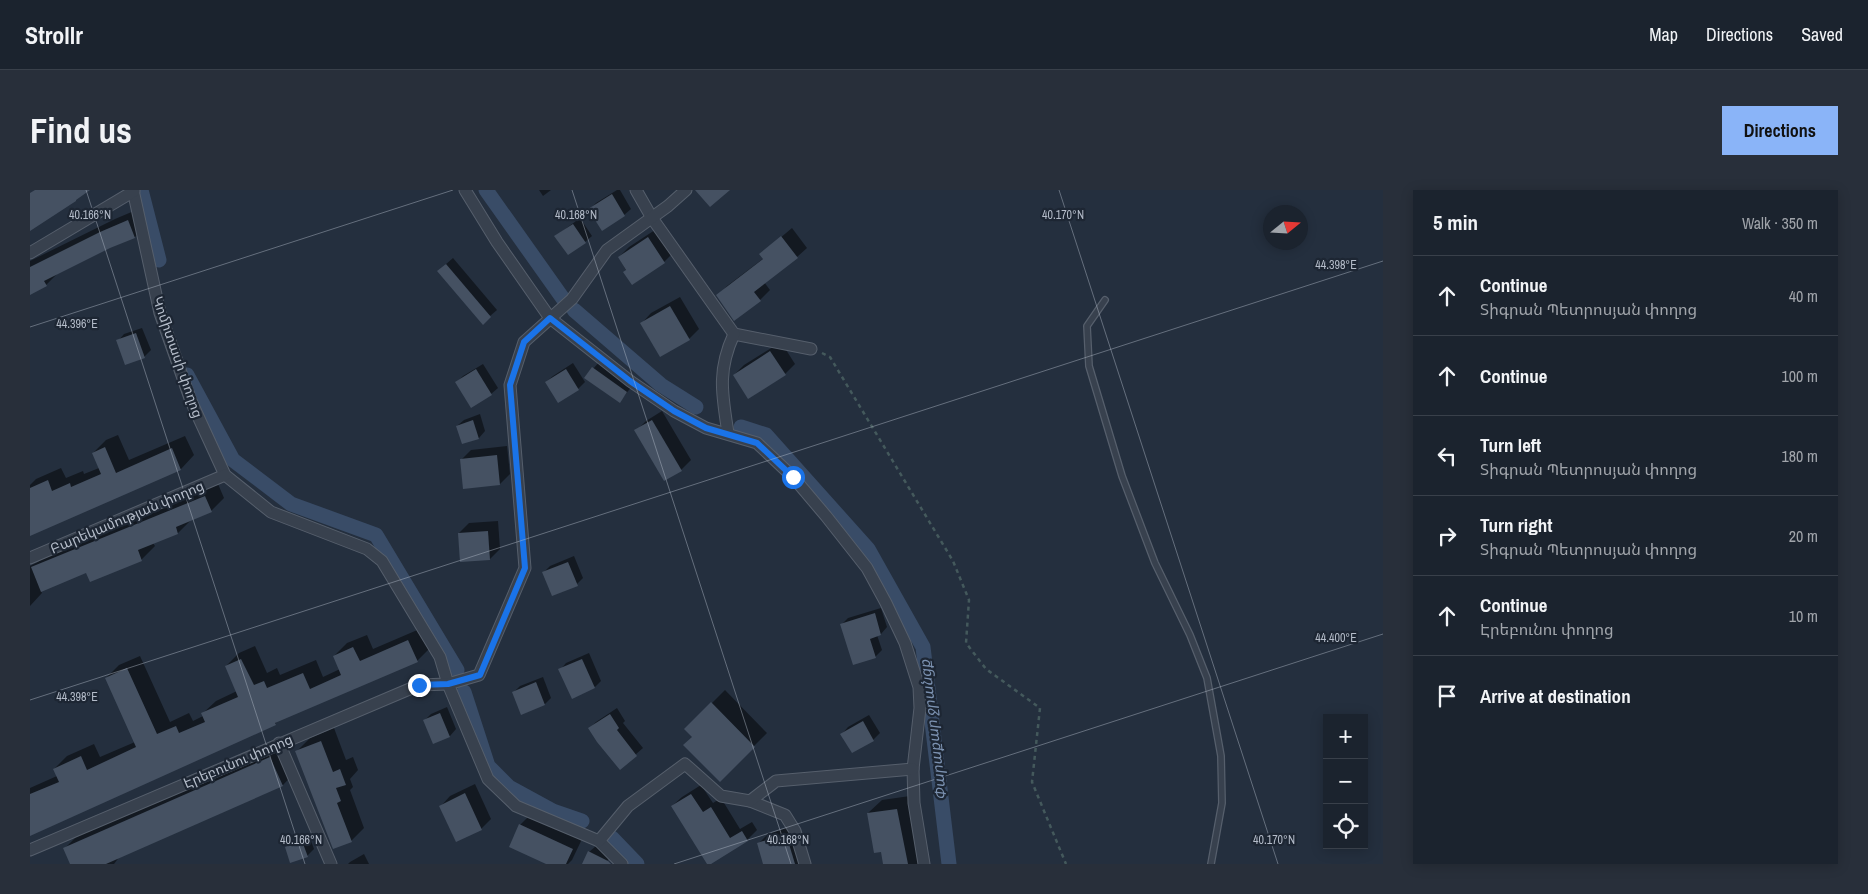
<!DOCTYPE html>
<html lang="en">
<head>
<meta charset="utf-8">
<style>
  body { margin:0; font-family:"Archivo Narrow","Noto Sans Armenian",sans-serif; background:#282f3a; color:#f1f3f6 }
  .controls { position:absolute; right:15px; bottom:15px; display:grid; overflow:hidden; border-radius:0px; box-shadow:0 2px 12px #0003 }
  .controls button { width:45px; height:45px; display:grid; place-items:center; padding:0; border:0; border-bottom:1px solid #39404a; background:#1b232e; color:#f1f3f6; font:25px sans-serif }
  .compass { position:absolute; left:1233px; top:15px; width:45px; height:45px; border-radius:50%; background:#1b232e; box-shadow:0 2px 12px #0003; rotate:72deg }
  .stop { position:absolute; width:15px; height:15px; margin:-11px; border:4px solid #1a73e8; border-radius:50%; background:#fff }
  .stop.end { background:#1a73e8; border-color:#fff; box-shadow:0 1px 5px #0008 }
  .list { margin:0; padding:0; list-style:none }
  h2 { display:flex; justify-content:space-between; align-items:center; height:65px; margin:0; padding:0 20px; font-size:21px }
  h2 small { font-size:16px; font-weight:400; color:#a0a4aa }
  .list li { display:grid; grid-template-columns:32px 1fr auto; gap:15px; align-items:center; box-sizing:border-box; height:80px; padding:0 20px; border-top:1px solid #39404a }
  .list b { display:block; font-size:19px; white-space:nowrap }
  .list p { margin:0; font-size:16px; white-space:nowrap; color:#a0a4aa }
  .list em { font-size:16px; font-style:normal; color:#a0a4aa }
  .icon { flex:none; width:28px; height:28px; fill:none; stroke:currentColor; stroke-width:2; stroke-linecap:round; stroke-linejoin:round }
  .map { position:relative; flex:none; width:1353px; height:674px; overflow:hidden; border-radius:0px }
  header { display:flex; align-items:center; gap:30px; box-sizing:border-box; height:70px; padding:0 25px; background:#1b232e; border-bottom:1px solid #39404a }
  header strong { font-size:24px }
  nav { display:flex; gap:28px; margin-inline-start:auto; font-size:18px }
  .intro { display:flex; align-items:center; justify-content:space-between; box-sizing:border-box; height:120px; padding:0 30px }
  h1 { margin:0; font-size:35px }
  .button { padding:12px 22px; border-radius:0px; background:#8ab4f8; color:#111; font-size:18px; font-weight:700 }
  main { display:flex; gap:30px; padding:0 30px }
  aside { flex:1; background:#1b232e; border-radius:0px; box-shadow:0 2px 12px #0003 }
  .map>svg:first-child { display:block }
  .shadow { fill:#0007 }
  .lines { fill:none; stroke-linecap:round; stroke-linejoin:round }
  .canal { stroke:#394c67; stroke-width:15 }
  .building { fill:#455162 }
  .service-casing { stroke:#565f6c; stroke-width:8 }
  .minor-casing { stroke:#565f6c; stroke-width:13 }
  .path { stroke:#44595c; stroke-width:2.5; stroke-dasharray:4 4; stroke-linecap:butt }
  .service { stroke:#38414e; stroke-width:5.5 }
  .minor { stroke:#38414e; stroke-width:11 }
  .route { stroke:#1a73e8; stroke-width:6 }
  .ticks { fill:none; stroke:#b4bcc9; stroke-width:1; stroke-opacity:0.45 }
  .labels { text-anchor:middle; stroke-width:4.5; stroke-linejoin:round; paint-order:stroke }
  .street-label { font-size:14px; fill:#b4bcc9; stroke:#1d2633 }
  .water-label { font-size:15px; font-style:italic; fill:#7c92b1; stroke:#1d2633 }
  .ticks-label { font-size:12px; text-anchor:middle; fill:#b4bcc9; stroke:#1d2633; stroke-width:4.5; stroke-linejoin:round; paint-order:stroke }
</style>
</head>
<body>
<header>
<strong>Strollr</strong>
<nav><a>Map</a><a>Directions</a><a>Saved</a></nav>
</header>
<div class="intro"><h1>Find us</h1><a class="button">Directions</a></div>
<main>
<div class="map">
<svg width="1353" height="674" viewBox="0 0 1353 674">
  <rect width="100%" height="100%" fill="#242f3e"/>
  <!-- shadow -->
  <g class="shadow">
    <polygon points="509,0 521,0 513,6"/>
    <polygon points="587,0 590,0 601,19 594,25 560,19 566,13"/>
    <polygon points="111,18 118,34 105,47 80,57 29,82 16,95 0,104 0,71 85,29"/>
    <polygon points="550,28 562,46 555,52 526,46"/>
    <polygon points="628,38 644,62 634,72 603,94 589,67 599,57"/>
    <polygon points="762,38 777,58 767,67 734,92 740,100 730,110 705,130 688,106 697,96 734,68 731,64"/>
    <polygon points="423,68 467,120 460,126 415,75"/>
    <polygon points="650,107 669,139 659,149 612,133 621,123"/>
    <polygon points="112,138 121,160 114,167 88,151 94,144"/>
    <polygon points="751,152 765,174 755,184 704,185 714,175"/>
    <polygon points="570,171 603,195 590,211 556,187"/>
    <polygon points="543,173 555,192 548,199 528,211 516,192 523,186"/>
    <polygon points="453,174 468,198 461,204 427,192 433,186"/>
    <polygon points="632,221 661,270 651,280 606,241 616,231"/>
    <polygon points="450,224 455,241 449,248 433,253 427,236 434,230"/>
    <polygon points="88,245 99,270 155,246 164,265 151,279 0,345 0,295 6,289 31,278 36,288 53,281 54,284 69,278 63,263 76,250"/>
    <polygon points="477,256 480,284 470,294 431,270 441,260"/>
    <polygon points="188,294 194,308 181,321 162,329 148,343 123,353 125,356 111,370 57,382 11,400 12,403 0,416 0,376 8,372 16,365"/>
    <polygon points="468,331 470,359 460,369 431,371 429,343 439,333"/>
    <polygon points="544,366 553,388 547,394 514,382 520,376"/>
    <polygon points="851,418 857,437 851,444 847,445 852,460 845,467 811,435 818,428"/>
    <polygon points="392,438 400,458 387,471 248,530 245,534 0,644 0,598 27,586 24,579 37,566 64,554 70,567 105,552 76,488 89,475 110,466 140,532 159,523 163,531 173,526 172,524 186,511 207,501 196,476 209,463 225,456 237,483 247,478 250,485 286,470 293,487 310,479 304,466 317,453 337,445 343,459"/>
    <polygon points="559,463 571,491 565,497 530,480 536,473"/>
    <polygon points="513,487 521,508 515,514 492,523 483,503 490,496"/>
    <polygon points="695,500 737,543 690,590 664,547 656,539"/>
    <polygon points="417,517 426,539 420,546 404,553 394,531 401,524"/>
    <polygon points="587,518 595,531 593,533 613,558 590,578 560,538 566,532"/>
    <polygon points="839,525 850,543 843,550 822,562 812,544 818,537"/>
    <polygon points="304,538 316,570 323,567 328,580 320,589 323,597 320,600 334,638 321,651 267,561 280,548"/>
    <polygon points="254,554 266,581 253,595 90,666 84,674 42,674 35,658 48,645"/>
    <polygon points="445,594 461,629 451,639 411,616 420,606"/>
    <polygon points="671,595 683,613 691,608 710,639 722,632 727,640 717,650 679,674 642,616 652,607"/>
    <polygon points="880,606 894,674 855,674 852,660 838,623 852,610"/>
    <polygon points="500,625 552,649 542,670 538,674 519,674 490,635"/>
    <polygon points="766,635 778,674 734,674 728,654 738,644"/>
    <polygon points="279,645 284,659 277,666 256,658 263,651"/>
    <polygon points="566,656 581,663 576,674 559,674 559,662"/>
    <polygon points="334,664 339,674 318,674 320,672"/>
  </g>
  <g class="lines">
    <!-- canal -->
    <g class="canal">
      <polyline points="111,0 129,70"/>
      <polyline points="456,0 534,110"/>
      <polyline points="544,120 631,195 666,217"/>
      <polyline points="157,185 203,270 261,314 346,345 427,480"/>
      <polyline points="711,237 736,245 838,359 893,457 919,674"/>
      <polyline points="434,502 458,576 479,597 523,621 552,631"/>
      <polyline points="582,648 607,674"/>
    </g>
  </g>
  <!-- building -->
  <g class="building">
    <polygon points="5,0 60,0 46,10 46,11 0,41 0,3"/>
    <polygon points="665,0 700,0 680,17"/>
    <polygon points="582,4 595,26 572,41 558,19"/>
    <polygon points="98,30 105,48 80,58 14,91 17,96 0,105 0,77 70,42"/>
    <polygon points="543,34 556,53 538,65 524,46"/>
    <polygon points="751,46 768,68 724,102 731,111 704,131 686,105 733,69 729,64"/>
    <polygon points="618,47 635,73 602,95 593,82 596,80 588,67"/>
    <polygon points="416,74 461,127 453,135 407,81"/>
    <polygon points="640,116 660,150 630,167 610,133"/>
    <polygon points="106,143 115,168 95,175 86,150"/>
    <polygon points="740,161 756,185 718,209 703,185"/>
    <polygon points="562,177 597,202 590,213 554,188"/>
    <polygon points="446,179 462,205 441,218 425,192"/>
    <polygon points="536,179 549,200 528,213 515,192"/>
    <polygon points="443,230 449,249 432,254 426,236"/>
    <polygon points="622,230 652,281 634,291 604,240"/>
    <polygon points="75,257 86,283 142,258 151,280 0,346 0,298 18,290 22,301 40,293 41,297 71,284 62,263"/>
    <polygon points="467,265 470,295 433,299 430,269"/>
    <polygon points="175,306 182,322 146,337 148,344 108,360 112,371 60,392 56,383 11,402 1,377"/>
    <polygon points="458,341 460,370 430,372 428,343"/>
    <polygon points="538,372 548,396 522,406 512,382"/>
    <polygon points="845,423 851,445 840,449 846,468 823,475 810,434"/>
    <polygon points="378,450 388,472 245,533 246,535 0,646 0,604 29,592 23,579 51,566 57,580 106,557 75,488 97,478 127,544 146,536 149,543 175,532 171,523 208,507 195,476 211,469 224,495 234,491 237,498 273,483 280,499 311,485 303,466 323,457 330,471"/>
    <polygon points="552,469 565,498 542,509 528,479"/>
    <polygon points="506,492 515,515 491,525 482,502"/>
    <polygon points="681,512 725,557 690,592 653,555 662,547 654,539"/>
    <polygon points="410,523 420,547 403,554 393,530"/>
    <polygon points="580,524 589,538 587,540 607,566 590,580 567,552 558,538"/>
    <polygon points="833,531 844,551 822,563 810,544"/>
    <polygon points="291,551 303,582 310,579 316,595 306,598 311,611 307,613 322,652 303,659 265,561"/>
    <polygon points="240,567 253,596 76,674 40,674 33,658"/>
    <polygon points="435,603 452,640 426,652 409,616"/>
    <polygon points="661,604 673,622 681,617 700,648 712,641 718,651 681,674 677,674 641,616"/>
    <polygon points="867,619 878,674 853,674 851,662 844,663 837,623"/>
    <polygon points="489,634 543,659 536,674 516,674 479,657"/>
    <polygon points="756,644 765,674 733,674 727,653"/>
    <polygon points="272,651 278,667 260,673 255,657"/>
    <polygon points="558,661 578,671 581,674 552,674"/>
  </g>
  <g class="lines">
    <defs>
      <polyline id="service" points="1075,110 1057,136 1059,176 1092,286 1125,373 1160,445 1177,488 1191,566 1192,613 1181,674"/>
      <g id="minor">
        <polyline points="103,0 130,123 161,211 195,285 241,322 337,359 352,371 410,467 418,494 458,589 486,616 569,651 592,674"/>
        <polyline points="435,0 467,52 520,128 600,191 644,221 676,238 727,253 763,287 796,326 837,378 856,413 875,453 889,497 890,518 883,579 884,613 894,674"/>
        <polyline points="606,0 622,28 704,144 781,159"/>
        <polyline points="0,63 104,1"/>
        <path d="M698 243C692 204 687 181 704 144"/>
        <polyline points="0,368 195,285"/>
        <polyline points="249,553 301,674"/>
        <polyline points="720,611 755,625 765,641 775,674"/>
        <polyline points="569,651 598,616 655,574 691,606 720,611 746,591 883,579"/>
        <polyline points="0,660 389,495 418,494 449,485 495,378 480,195 494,152 542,109 577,60 638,16 656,0"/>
      </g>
    </defs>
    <!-- service casing -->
    <use href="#service" class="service-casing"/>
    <!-- minor casing -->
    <use href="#minor" class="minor-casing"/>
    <!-- path -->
    <polyline class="path" points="792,163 800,167 923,371 939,410 936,453 956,479 1010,518 1002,592 1036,674"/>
    <!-- service -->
    <use href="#service" class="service"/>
    <!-- minor -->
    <use href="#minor" class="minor"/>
  </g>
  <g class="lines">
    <!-- route -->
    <polyline class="route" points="389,495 418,494 450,485 495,378 480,195 494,152 520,128 600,191 644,221 676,238 727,253 763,287"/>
  </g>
  <!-- ticks -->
  <path class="ticks" d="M56 0 275 674M542 0 761 674M1029 0 1248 674M0 137 423 0M0 510 1353 71M644 674 1353 444"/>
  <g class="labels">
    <!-- street labels -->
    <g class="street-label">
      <text transform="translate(148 167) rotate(71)" y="5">Կոմիտասի փողոց</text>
      <text transform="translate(97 327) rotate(-23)" y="5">Բարեկամության փողոց</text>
      <text transform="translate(208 571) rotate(-23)" y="5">Էրեբունու փողոց</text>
    </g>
    <!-- water labels -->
    <g class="water-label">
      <text transform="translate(903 540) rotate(-97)" y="5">Փարաքար ջրանցք</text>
    </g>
  </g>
  <g class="ticks-label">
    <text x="60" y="29">40.166°N</text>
    <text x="546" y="29">40.168°N</text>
    <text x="1033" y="29">40.170°N</text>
    <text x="1306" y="79">44.398°E</text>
    <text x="47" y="138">44.396°E</text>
    <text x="1306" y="452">44.400°E</text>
    <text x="47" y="511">44.398°E</text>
    <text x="271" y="654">40.166°N</text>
    <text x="758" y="654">40.168°N</text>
    <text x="1244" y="654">40.170°N</text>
  </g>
</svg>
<div class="controls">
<button>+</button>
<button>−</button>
<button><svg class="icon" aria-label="locate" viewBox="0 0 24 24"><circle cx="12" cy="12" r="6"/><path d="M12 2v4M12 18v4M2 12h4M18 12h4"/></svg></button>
</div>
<svg class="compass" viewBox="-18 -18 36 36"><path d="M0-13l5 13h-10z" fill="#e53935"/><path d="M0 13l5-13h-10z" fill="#a0a4aa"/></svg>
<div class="stop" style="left:763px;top:287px"></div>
<div class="stop end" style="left:389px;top:495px"></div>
</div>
<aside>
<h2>5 min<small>Walk · 350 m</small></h2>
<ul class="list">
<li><svg class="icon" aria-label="ahead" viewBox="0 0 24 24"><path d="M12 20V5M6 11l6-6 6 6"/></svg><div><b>Continue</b><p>Տիգրան Պետրոսյան փողոց</p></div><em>40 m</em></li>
<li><svg class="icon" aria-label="ahead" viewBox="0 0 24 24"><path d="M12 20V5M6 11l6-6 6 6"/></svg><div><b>Continue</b></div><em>100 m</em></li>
<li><svg class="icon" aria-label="left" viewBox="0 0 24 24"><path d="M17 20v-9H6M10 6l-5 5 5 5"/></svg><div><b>Turn left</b><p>Տիգրան Պետրոսյան փողոց</p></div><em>180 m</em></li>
<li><svg class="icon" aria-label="right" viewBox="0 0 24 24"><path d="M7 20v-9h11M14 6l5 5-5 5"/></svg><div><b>Turn right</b><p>Տիգրան Պետրոսյան փողոց</p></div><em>20 m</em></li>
<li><svg class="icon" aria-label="ahead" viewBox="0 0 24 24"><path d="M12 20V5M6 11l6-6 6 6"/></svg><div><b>Continue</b><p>Էրեբունու փողոց</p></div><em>10 m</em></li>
<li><svg class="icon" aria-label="arrive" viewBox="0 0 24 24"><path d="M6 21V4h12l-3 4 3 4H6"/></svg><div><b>Arrive at destination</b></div></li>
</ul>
</aside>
</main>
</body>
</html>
